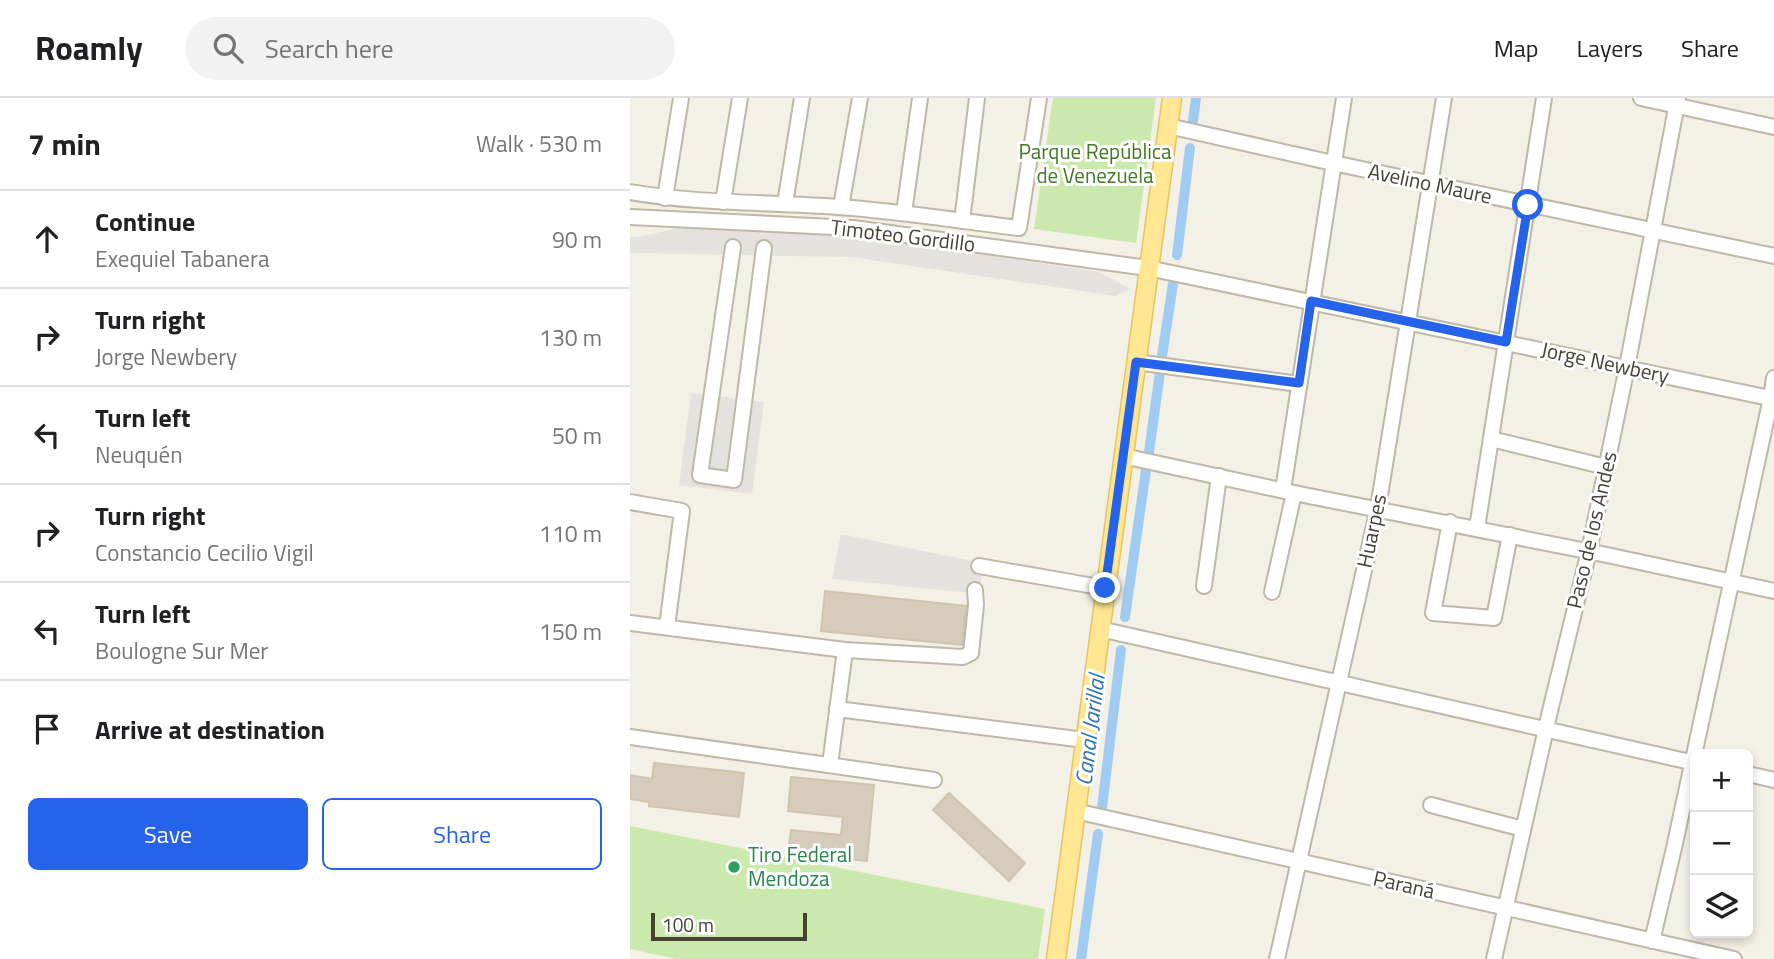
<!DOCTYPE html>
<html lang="en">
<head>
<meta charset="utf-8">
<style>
  body { margin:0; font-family:"Titillium Web",sans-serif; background:#f2f2f2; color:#202124 }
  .controls { position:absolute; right:21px; bottom:21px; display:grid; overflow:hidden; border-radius:10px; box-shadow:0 4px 10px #0003 }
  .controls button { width:63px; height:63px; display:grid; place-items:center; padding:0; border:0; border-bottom:2px solid #e0e0e0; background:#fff; color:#202124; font:35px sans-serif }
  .scale { position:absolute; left:21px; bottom:18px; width:156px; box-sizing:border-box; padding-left:7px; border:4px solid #464035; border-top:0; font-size:19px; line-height:24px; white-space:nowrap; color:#464035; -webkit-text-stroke:5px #fff; paint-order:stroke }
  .stop { position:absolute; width:21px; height:21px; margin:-16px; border:5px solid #2563eb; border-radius:50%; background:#fff }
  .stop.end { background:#2563eb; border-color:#fff; box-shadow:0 2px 7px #0008 }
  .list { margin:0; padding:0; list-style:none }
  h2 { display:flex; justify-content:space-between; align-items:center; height:91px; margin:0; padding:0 28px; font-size:30px }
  h2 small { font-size:23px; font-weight:400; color:#757577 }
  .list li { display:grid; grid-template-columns:46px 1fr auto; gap:21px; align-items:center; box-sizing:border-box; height:98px; padding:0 28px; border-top:2px solid #e0e0e0 }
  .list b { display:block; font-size:26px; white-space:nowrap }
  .list p { margin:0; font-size:23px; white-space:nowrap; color:#757577 }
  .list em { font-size:23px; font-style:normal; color:#757577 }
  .actions { display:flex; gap:14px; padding:21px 28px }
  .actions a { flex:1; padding:16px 0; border:2px solid #2563eb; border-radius:10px; text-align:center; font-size:24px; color:#2563eb }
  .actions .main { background:#2563eb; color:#fff }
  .icon { flex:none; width:38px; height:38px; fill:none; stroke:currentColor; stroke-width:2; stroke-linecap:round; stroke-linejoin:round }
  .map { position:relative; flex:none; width:1144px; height:861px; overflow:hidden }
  header { display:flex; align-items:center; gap:42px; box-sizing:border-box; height:98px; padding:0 35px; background:#fff; border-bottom:2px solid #e0e0e0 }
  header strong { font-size:33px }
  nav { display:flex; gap:38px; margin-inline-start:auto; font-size:24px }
  .search { width:490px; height:63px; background:#f2f2f2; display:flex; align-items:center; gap:18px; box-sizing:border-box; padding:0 24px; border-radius:38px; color:#757577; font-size:26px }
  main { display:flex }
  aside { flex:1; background:#fff }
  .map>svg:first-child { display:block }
  .green { fill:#cbe8ad }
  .parking { fill:#e4e2de }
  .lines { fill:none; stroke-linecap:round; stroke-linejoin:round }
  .canal { stroke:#a0ccf1; stroke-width:10 }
  .building { fill:#d5ccbb; stroke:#d0c4ae; stroke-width:2 }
  .minor-casing { stroke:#bfb8a8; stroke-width:18 }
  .major-casing { stroke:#e6c461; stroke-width:21 }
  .minor { stroke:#fff; stroke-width:14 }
  .major { stroke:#ffe692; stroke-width:18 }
  .route { stroke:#2563eb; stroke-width:9 }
  .leisure-dot { fill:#2e9e5b; stroke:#fff; stroke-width:2.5 }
  .labels { text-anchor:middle; stroke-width:6; stroke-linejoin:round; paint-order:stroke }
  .park-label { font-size:21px; fill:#427827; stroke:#fff }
  .street-label { font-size:21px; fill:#464035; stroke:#fff }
  .leisure-label { font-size:21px; fill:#27864d; stroke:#fff; text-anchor:start }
  .water-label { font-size:23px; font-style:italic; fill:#2c73b3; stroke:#fff }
</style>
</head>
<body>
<header>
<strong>Roamly</strong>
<div class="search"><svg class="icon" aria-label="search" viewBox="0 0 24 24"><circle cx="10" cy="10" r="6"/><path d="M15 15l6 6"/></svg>Search here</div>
<nav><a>Map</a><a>Layers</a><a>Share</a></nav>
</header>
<main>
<aside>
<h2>7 min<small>Walk · 530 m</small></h2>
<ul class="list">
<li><svg class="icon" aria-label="ahead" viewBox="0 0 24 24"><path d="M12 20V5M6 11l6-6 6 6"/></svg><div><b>Continue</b><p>Exequiel Tabanera</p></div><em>90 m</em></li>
<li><svg class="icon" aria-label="right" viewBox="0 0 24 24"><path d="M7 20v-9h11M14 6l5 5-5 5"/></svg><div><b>Turn right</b><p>Jorge Newbery</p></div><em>130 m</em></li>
<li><svg class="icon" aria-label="left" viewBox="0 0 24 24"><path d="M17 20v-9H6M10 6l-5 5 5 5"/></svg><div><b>Turn left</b><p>Neuquén</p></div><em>50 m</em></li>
<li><svg class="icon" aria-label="right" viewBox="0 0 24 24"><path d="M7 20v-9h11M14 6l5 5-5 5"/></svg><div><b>Turn right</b><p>Constancio Cecilio Vigil</p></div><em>110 m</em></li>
<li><svg class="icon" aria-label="left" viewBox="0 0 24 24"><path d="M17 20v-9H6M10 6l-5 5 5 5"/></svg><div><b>Turn left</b><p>Boulogne Sur Mer</p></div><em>150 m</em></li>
<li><svg class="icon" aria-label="arrive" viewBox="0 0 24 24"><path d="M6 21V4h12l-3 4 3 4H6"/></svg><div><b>Arrive at destination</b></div></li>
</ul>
<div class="actions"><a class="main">Save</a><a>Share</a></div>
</aside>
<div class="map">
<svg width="1144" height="861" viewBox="0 0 1144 861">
  <rect width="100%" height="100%" fill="#f3f0e5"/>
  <!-- green -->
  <g class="green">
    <polygon points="423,0 526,0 506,145 404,131"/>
    <polygon points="0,728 415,811 408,861 47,861 0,851"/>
  </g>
  <!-- parking -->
  <g class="parking">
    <polygon points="48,130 226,138 469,174 500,191 486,198 221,159 0,155 0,139 13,138"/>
    <polygon points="61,295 134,304 122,396 49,387"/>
    <polygon points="211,436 352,465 350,496 202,481"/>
  </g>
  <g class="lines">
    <!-- canal -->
    <g class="canal">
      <polyline points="563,23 566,0"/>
      <polyline points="547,157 560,50"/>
      <polyline points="532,258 543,186"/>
      <polyline points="519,354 530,274"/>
      <polyline points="495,519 516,372"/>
      <polyline points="471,718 491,552"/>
      <polyline points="451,861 468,736"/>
    </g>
  </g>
  <!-- building -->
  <g class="building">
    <polygon points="195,493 336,508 332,547 191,533"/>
    <polygon points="24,665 114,675 109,719 19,708 19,704 0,701 0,677 22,681"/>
    <polygon points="161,679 244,687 237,763 158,755 161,732 211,737 213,719 158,713"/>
    <polygon points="319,695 395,765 379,783 303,712"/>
  </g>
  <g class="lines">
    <defs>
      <g id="minor">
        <polyline points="1011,0 1144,29"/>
        <polyline points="538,28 703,65 1144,158"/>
        <path d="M0 94C69 106 139 104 208 109 269 113 329 123 389 130L409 0"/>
        <polyline points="35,100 51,0"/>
        <polyline points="93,104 110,0"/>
        <polyline points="155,106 172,0"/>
        <polyline points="211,109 230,0"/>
        <polyline points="274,115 290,0"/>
        <polyline points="0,119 223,130 518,170 1144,301"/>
        <polyline points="332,123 347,0"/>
        <polyline points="103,149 70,377 104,382 134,150"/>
        <polyline points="506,264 669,286"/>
        <polyline points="861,341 976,369"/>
        <polyline points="493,358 664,395 977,457 1144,493"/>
        <polyline points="653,392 714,0"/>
        <polyline points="0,404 52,413 37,529"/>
        <polyline points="820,424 803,515 864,520 880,437"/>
        <polyline points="847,430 914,0"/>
        <polyline points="349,468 475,490"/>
        <polyline points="574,488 589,378"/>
        <polyline points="642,494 664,395"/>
        <polyline points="0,525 215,552 333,559 341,555 346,507 345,492"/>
        <polyline points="470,531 1065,665"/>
        <polyline points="207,611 455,642"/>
        <polyline points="0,639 304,682"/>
        <polyline points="200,667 215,552"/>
        <polyline points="1118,676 1144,682"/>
        <polyline points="801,707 893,731"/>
        <polyline points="445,713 1104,861"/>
        <polyline points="1022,843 1044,750 1141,300 1144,280"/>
        <polyline points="647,861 748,410 814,0"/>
        <polyline points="864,861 920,613 959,453 997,269 1048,0"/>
      </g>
      <polyline id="major" points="426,861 542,0"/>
    </defs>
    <!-- minor casing -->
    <use href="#minor" class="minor-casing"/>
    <!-- major casing -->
    <use href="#major" class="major-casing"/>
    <!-- minor -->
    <use href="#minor" class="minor"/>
    <!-- major -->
    <use href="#major" class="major"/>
  </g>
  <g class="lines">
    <!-- route -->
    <polyline class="route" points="475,490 506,264 669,285 681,203 876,244 898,107"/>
  </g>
  <!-- markers -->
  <circle class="leisure-dot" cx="104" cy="769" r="7"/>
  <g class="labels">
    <!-- park labels -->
    <g class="park-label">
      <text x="465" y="61">Parque República<tspan x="465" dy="24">de Venezuela</tspan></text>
    </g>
    <!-- street labels -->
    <g class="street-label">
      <text transform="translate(800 86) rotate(12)" y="7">Avelino Maure</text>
      <text transform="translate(273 138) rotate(7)" y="7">Timoteo Gordillo</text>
      <text transform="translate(975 265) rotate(12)" y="7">Jorge Newbery</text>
      <text transform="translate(962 432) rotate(-77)" y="7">Paso de los Andes</text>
      <text transform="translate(742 433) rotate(-78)" y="7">Huarpes</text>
      <text transform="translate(774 787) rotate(13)" y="7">Paraná</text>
    </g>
    <!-- leisure labels -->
    <g class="leisure-label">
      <text x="118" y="764">Tiro Federal<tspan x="118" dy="24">Mendoza</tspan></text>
    </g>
    <!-- water labels -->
    <g class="water-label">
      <text transform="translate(460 632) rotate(-83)" y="8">Canal Jarillal</text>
    </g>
  </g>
</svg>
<div class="controls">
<button>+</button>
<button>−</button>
<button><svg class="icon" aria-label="layers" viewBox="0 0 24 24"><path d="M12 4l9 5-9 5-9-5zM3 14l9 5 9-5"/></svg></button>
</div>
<div class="scale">100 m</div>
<div class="stop" style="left:898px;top:107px"></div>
<div class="stop end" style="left:475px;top:490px"></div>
</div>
</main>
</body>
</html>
